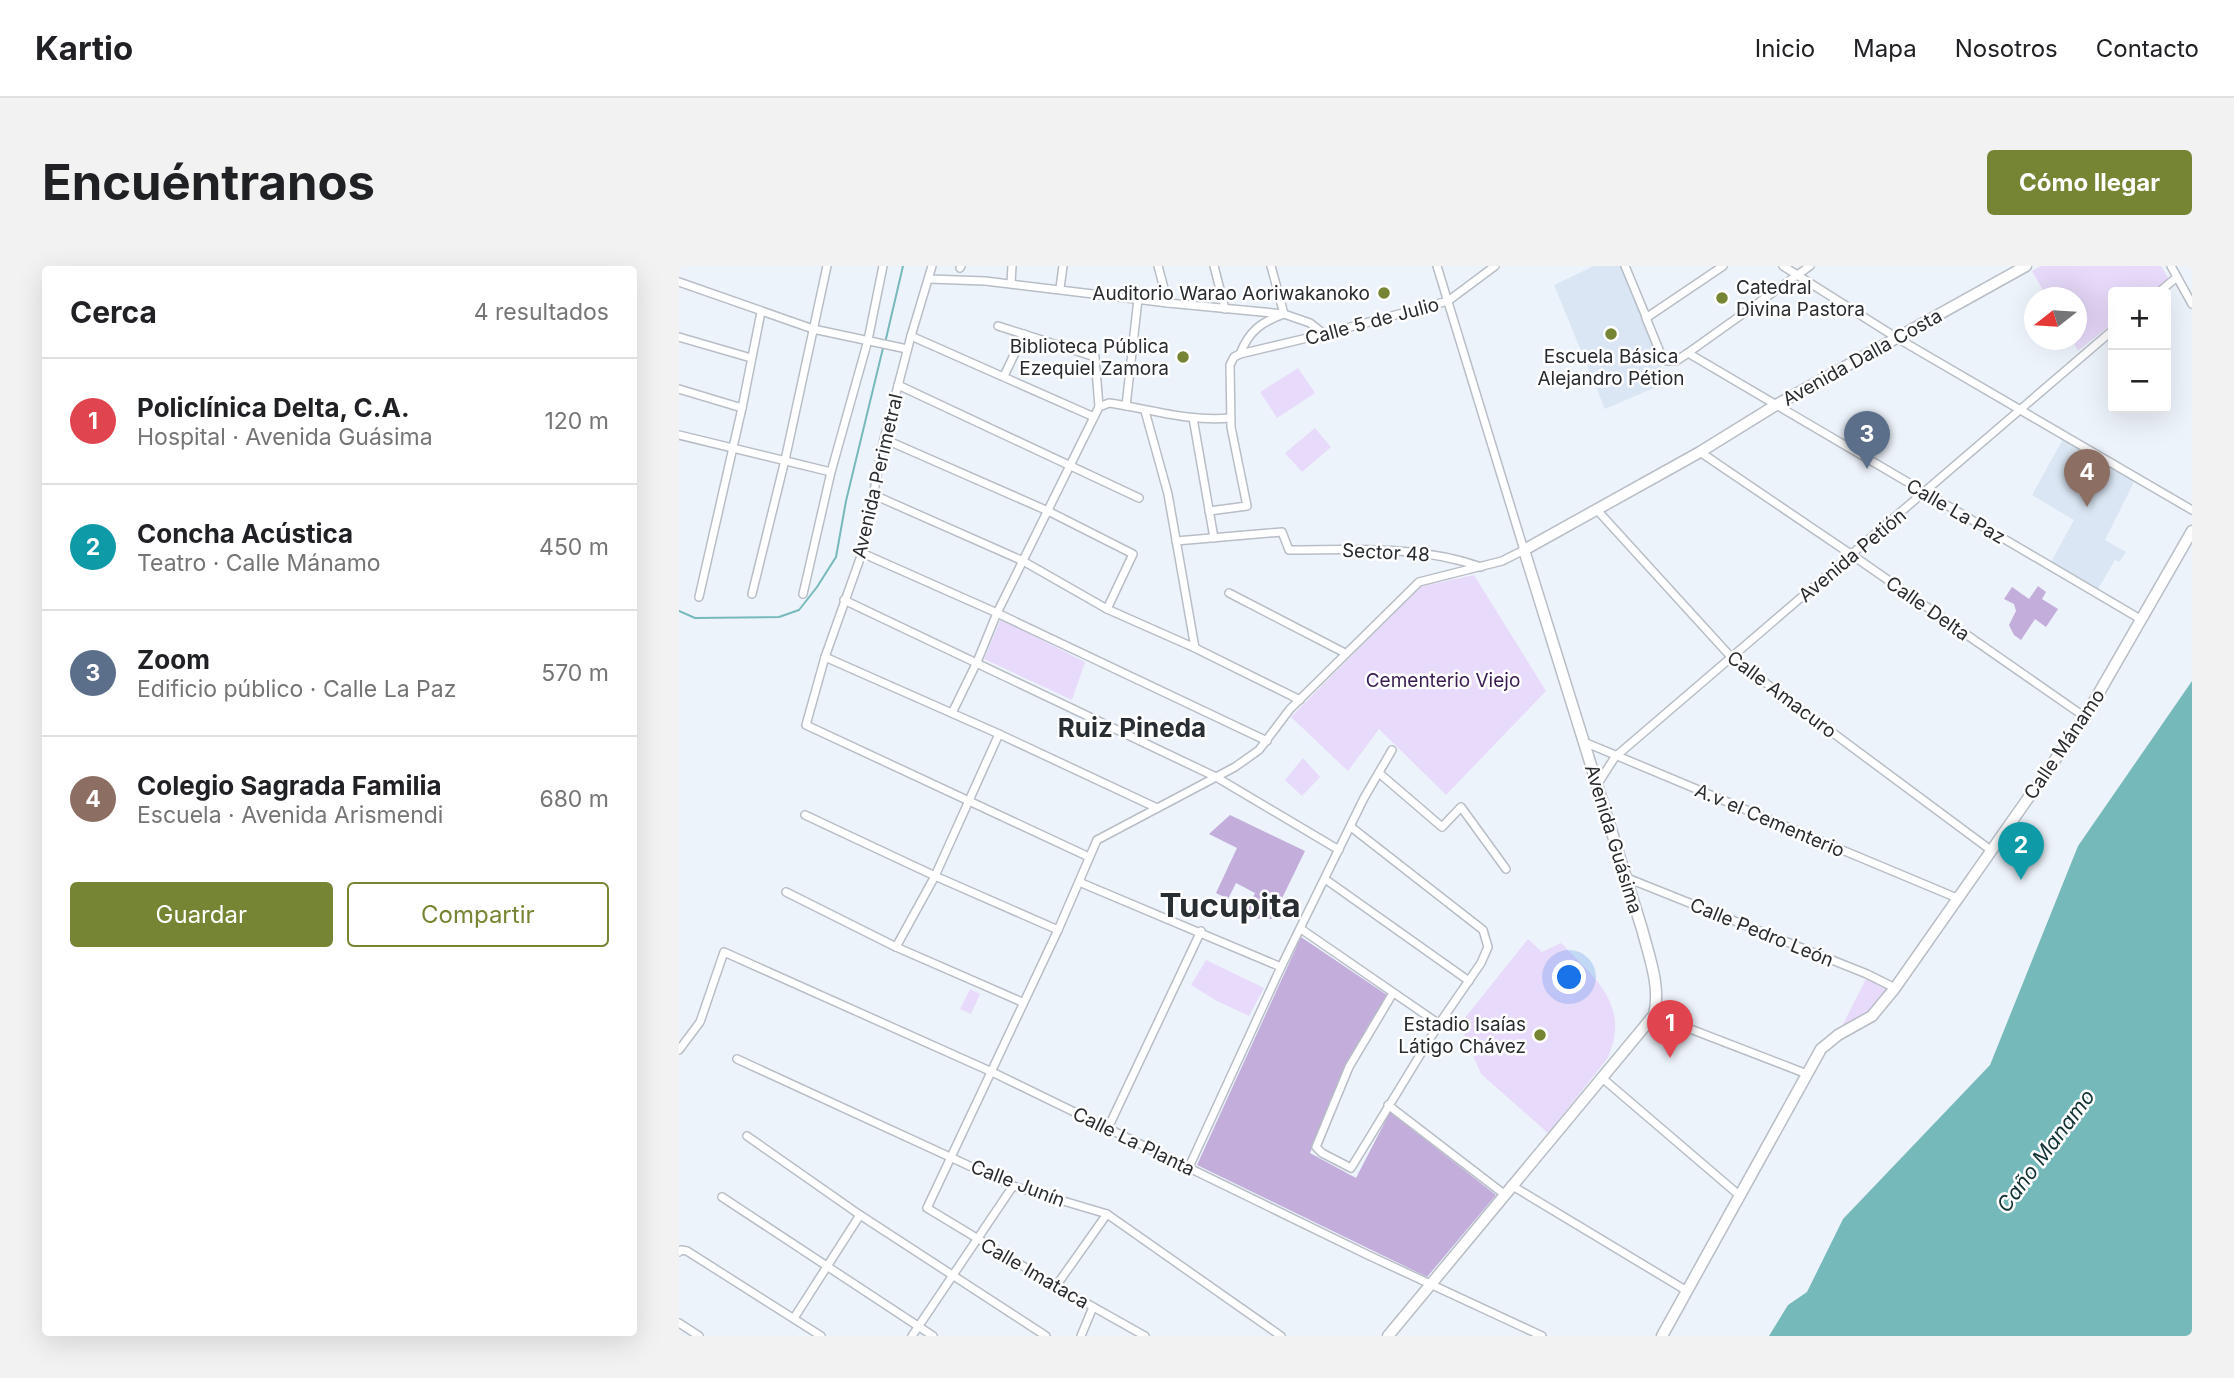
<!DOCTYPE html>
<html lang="es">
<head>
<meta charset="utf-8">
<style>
  body { margin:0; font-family:Inter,sans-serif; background:#f2f2f2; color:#202124 }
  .controls { position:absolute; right:21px; top:21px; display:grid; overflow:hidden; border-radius:7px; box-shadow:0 7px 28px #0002 }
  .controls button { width:63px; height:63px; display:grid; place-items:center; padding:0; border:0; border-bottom:2px solid #e0e0e0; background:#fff; color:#202124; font:35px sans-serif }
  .compass { position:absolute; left:1345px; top:21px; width:63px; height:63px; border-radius:50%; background:#fff; box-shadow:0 7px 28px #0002; rotate:253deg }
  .you { position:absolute; left:891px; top:712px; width:24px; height:24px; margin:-18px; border:5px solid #fff; border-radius:50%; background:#1a73e8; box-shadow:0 0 0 10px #1a73e833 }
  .badge { display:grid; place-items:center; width:46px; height:46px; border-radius:50%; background:#768533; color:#fff; font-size:23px; font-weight:700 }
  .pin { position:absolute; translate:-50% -58px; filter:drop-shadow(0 2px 4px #0008) }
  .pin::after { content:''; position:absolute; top:37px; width:24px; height:21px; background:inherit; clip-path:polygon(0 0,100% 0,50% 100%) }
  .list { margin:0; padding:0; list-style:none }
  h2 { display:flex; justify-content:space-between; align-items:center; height:91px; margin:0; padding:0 28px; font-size:30px }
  h2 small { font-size:23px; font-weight:400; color:#757577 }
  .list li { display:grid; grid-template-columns:46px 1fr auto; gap:21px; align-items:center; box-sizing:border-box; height:126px; padding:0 28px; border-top:2px solid #e0e0e0 }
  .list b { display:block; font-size:26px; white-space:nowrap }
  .list p { margin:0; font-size:23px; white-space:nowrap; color:#757577 }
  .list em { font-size:23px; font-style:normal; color:#757577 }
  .actions { display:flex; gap:14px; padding:21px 28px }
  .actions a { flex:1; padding:16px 0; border:2px solid #768533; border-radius:7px; text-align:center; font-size:24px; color:#768533 }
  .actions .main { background:#768533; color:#fff }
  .map { position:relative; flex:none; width:1513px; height:1070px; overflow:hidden; border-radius:7px }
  header { display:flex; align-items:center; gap:42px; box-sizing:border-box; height:98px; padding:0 35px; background:#fff; border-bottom:2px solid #e0e0e0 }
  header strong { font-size:33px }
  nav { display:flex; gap:38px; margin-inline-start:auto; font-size:24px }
  .intro { display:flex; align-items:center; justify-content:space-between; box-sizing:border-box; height:168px; padding:0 42px }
  h1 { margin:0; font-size:49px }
  .button { padding:18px 32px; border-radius:7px; background:#768533; color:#fff; font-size:24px; font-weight:700 }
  main { display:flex; gap:42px; padding:0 42px }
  aside { flex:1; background:#fff; border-radius:7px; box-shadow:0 7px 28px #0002 }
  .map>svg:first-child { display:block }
  .built { fill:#dae6f3 }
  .green { fill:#e8dafa }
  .forest { fill:#c2addb }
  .water { fill:#76b9bb }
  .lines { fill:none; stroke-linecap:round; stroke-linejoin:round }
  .stream { stroke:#76b9bb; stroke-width:2 }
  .street-casing { stroke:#b8bec5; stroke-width:10 }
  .secondary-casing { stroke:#b8bec5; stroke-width:13 }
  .street { stroke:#fff; stroke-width:7 }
  .secondary { stroke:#fff; stroke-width:10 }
  .poi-dot { fill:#768533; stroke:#fff; stroke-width:2.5 }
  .labels { text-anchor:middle; stroke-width:5; stroke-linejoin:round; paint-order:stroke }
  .poi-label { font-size:19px; fill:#292c2f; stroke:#fff; text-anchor:end }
  .street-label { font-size:19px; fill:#292c2f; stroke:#fff }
  .park-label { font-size:19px; fill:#391c54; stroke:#fff }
  .water-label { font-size:21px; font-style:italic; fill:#113335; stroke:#fff }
  .district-label { font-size:26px; font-weight:bold; fill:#292e33; stroke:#fff }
  .town-label { font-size:33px; font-weight:bold; fill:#292e33; stroke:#fff }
</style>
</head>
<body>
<header>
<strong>Kartio</strong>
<nav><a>Inicio</a><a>Mapa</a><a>Nosotros</a><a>Contacto</a></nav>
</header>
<div class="intro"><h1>Encuéntranos</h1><a class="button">Cómo llegar</a></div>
<main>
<aside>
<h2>Cerca<small>4 resultados</small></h2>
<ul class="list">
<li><span class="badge" style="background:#e0444e">1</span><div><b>Policlínica Delta, C.A.</b><p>Hospital · Avenida Guásima</p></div><em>120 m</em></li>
<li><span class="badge" style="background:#0f9aa8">2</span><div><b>Concha Acústica</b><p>Teatro · Calle Mánamo</p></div><em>450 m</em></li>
<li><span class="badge" style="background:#5c6f8a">3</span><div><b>Zoom</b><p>Edificio público · Calle La Paz</p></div><em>570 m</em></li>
<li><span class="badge" style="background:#8d6e63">4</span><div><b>Colegio Sagrada Familia</b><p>Escuela · Avenida Arismendi</p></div><em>680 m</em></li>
</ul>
<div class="actions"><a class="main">Guardar</a><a>Compartir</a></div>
</aside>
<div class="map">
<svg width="1513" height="1070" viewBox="0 0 1513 1070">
  <rect width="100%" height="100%" fill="#edf3fb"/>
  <!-- built -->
  <g class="built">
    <polygon points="915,0 942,0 989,116 926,143 875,19"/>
    <polygon points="1384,173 1455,216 1426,274 1447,286 1440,296 1436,294 1419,323 1372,296 1395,254 1353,229"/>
  </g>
  <!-- green -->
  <g class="green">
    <polygon points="1362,0 1482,0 1490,13 1473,26 1434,26 1434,57 1399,85 1393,74 1398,74 1398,32 1368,31 1353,5"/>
    <polygon points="619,102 636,127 598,152 581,126"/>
    <polygon points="636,162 652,181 623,206 606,187"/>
    <polygon points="795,309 867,425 767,529 700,463 669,505 612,451 740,321"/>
    <polygon points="322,353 406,396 393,434 305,393"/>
    <polygon points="624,492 641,511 623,530 606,514"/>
    <path d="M849 673 863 686 882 677C916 712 953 740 928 793L869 867 802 808 781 758Z"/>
    <polygon points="527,694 585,722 570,750 538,735 512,719"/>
    <polygon points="1188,711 1216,722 1193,750 1159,768"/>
    <polygon points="291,723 301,728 292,748 281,743"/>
  </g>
  <!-- forest -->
  <g class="forest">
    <polygon points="1359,320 1367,326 1363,333 1379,343 1367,361 1356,353 1342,374 1335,369 1330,359 1337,345 1335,338 1325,333 1333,321 1350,333"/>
    <polygon points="551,549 626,585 593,653 564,652 576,627 557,617 549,633 537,627 558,582 530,568"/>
    <polygon points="622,671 708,729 667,799 631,887 677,912 711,846 817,929 748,1011 518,899"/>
  </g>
  <!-- water -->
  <polygon class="water" points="1513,415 1513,1070 1090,1070 1109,1039 1128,1026 1164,953 1311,799 1399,580"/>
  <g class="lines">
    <!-- stream -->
    <g class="stream">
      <polyline points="206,77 224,0"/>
      <polyline points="0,345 16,352 100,351 120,344 138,321 157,291 167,235 204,82"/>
    </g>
    <defs>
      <g id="street">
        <polyline points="253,0 232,70 205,173 183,287 146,391 127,459 410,591"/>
        <polyline points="479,0 489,37"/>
        <polyline points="535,0 546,43"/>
        <polyline points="946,0 968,53"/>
        <polyline points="1044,0 967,52 983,91 988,95 997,95 1009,87 1463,354"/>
        <polyline points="1104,0 1218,72 1513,244"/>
        <polyline points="1492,0 1513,38"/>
        <polyline points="281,2 282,0"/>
        <polyline points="250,13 306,15 489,37 605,48 631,57 645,68"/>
        <polyline points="0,16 134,63 228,83"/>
        <polyline points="332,17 333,0"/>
        <polyline points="381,22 384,0"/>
        <polyline points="1480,26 1498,11"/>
        <polyline points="232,70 415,151"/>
        <polyline points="0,71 72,92"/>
        <polyline points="561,88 645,68 769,35 816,0"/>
        <polyline points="1006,89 1131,0"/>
        <polyline points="325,110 345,68"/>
        <polyline points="219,119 460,232"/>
        <polyline points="0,123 63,142"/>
        <polyline points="447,140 459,33"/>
        <path d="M420 141 430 137C471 143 510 156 551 152"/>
        <polyline points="466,145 489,228 516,382"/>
        <polyline points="514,152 535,272"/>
        <polyline points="0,169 152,206"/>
        <polyline points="205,173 369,245 454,288 428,343"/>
        <polyline points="1021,186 1173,289 1406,451"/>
        <polyline points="195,229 344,295 428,343 516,382 621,434"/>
        <polyline points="918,244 1053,392 1313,585"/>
        <path d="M530 245 568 240 552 161 551 99 555 91 561 88C570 65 582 56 605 48L592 0"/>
        <path d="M497 275 603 266 610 284C674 284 741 279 802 301"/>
        <polyline points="183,287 318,347 588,475"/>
        <polyline points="550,327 666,387"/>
        <polyline points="73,328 106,194 148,0"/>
        <polyline points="124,328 152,206 189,74 204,0"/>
        <polyline points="20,331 63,142 82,46"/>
        <polyline points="165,334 537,511 660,584"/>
        <polyline points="146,391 320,468 478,542"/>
        <polyline points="273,447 298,396 318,347 420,141 416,91 319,60"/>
        <polyline points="905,476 1278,632"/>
        <polyline points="700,507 763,561 782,541 827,603"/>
        <polyline points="918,519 936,491 1434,64"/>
        <polyline points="126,549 256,610 379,664"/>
        <polyline points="672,561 804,664 809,681 802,697 760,758 672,902 643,887 637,881 670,801 714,727"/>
        <polyline points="948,612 1188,708 1216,722"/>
        <polyline points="646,613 790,715"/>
        <polyline points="400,616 602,701"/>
        <polyline points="107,626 217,681 343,736"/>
        <polyline points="622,663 760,758"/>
        <polyline points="217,681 256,610 320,468"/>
        <polyline points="975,749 1128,808"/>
        <polyline points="0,784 21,756 45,686 313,806 691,990 863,1070"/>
        <polyline points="58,793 334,920 428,948 602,1070"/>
        <polyline points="922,811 1060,929"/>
        <polyline points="709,839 825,928"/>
        <polyline points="429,862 522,665"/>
        <polyline points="68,870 181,949 367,1070"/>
        <polyline points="510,901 602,701 685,532 713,484"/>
        <polyline points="832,919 1008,1025"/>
        <polyline points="43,931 254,1070"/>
        <polyline points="0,986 2,984 8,985 142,1070"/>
        <polyline points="377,1020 428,948"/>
        <polyline points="115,1052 181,949"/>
        <polyline points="0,1057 20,1070"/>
        <polyline points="233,1070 334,920"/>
        <polyline points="402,1070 414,1041"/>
        <polyline points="466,1070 377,1020 248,942 379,664 418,574 556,501 580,484 611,443 740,316 823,295 845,284 758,0"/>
      </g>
      <g id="secondary">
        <path d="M709 1070 975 749C982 721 970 690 963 663L845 284 1021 186 1097 139 1347 0"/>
        <polyline points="983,1070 1142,783 1159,769 1193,750 1216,722 1406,451 1513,265"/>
      </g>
    </defs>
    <!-- street casing -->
    <use href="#street" class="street-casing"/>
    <!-- secondary casing -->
    <use href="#secondary" class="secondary-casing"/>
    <!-- street -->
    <use href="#street" class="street"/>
    <!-- secondary -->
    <use href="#secondary" class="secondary"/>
  </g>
  <!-- markers -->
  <g class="poi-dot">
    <circle cx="705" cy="27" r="7"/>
    <circle cx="1043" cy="32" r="7"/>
    <circle cx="932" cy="68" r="7"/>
    <circle cx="504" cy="91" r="7"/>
    <circle cx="861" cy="769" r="7"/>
  </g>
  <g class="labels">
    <!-- poi labels -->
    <g class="poi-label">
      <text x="1057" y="28" text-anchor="start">Catedral<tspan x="1057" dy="22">Divina Pastora</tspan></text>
      <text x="691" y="34">Auditorio Warao Aoriwakanoko</text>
      <text x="490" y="87">Biblioteca Pública<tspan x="490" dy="22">Ezequiel Zamora</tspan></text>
      <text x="932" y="97" text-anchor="middle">Escuela Básica<tspan x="932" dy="22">Alejandro Pétion</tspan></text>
      <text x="847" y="765">Estadio Isaías<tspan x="847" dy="22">Látigo Chávez</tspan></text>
    </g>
    <!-- street labels -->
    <g class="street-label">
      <text transform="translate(693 55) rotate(-15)" y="7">Calle 5 de Julio</text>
      <text transform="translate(1183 91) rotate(-29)" y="7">Avenida Dalla Costa</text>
      <text transform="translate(198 210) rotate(-77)" y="7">Avenida Perimetral</text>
      <text transform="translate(1277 245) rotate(30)" y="7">Calle La Paz</text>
      <text transform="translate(707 286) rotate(3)" y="7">Sector 48</text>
      <text transform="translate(1173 289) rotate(-40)" y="7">Avenida Petión</text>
      <text transform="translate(1249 342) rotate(35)" y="7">Calle Delta</text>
      <text transform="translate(1103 428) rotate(37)" y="7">Calle Amacuro</text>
      <text transform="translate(1385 478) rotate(-56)" y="7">Calle Mánamo</text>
      <text transform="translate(1091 554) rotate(23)" y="7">A.v el Cementerio</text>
      <text transform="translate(935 573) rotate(73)" y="7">Avenida Guásima</text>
      <text transform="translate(1083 666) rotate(22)" y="7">Calle Pedro León</text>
      <text transform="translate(455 875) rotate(26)" y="7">Calle La Planta</text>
      <text transform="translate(339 917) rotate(21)" y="7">Calle Junín</text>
      <text transform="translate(356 1007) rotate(30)" y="7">Calle Imataca</text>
    </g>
    <!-- park labels -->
    <g class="park-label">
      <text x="764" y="421">Cementerio Viejo</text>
    </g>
    <!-- water labels -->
    <g class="water-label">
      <text transform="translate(1367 885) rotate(-53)" y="7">Caño Manamo</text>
    </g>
    <!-- district labels -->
    <g class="district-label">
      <text x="453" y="471">Ruiz Pineda</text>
    </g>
    <!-- town labels -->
    <g class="town-label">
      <text x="551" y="651">Tucupita</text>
    </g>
  </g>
</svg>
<div class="controls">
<button>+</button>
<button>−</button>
</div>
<svg class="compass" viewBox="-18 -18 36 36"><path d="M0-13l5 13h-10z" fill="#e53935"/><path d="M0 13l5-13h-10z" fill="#757577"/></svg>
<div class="you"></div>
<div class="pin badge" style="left:991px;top:792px;background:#e0444e">1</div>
<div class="pin badge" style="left:1342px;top:614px;background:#0f9aa8">2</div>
<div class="pin badge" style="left:1188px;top:203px;background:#5c6f8a">3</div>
<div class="pin badge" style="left:1408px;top:241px;background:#8d6e63">4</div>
</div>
</main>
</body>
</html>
